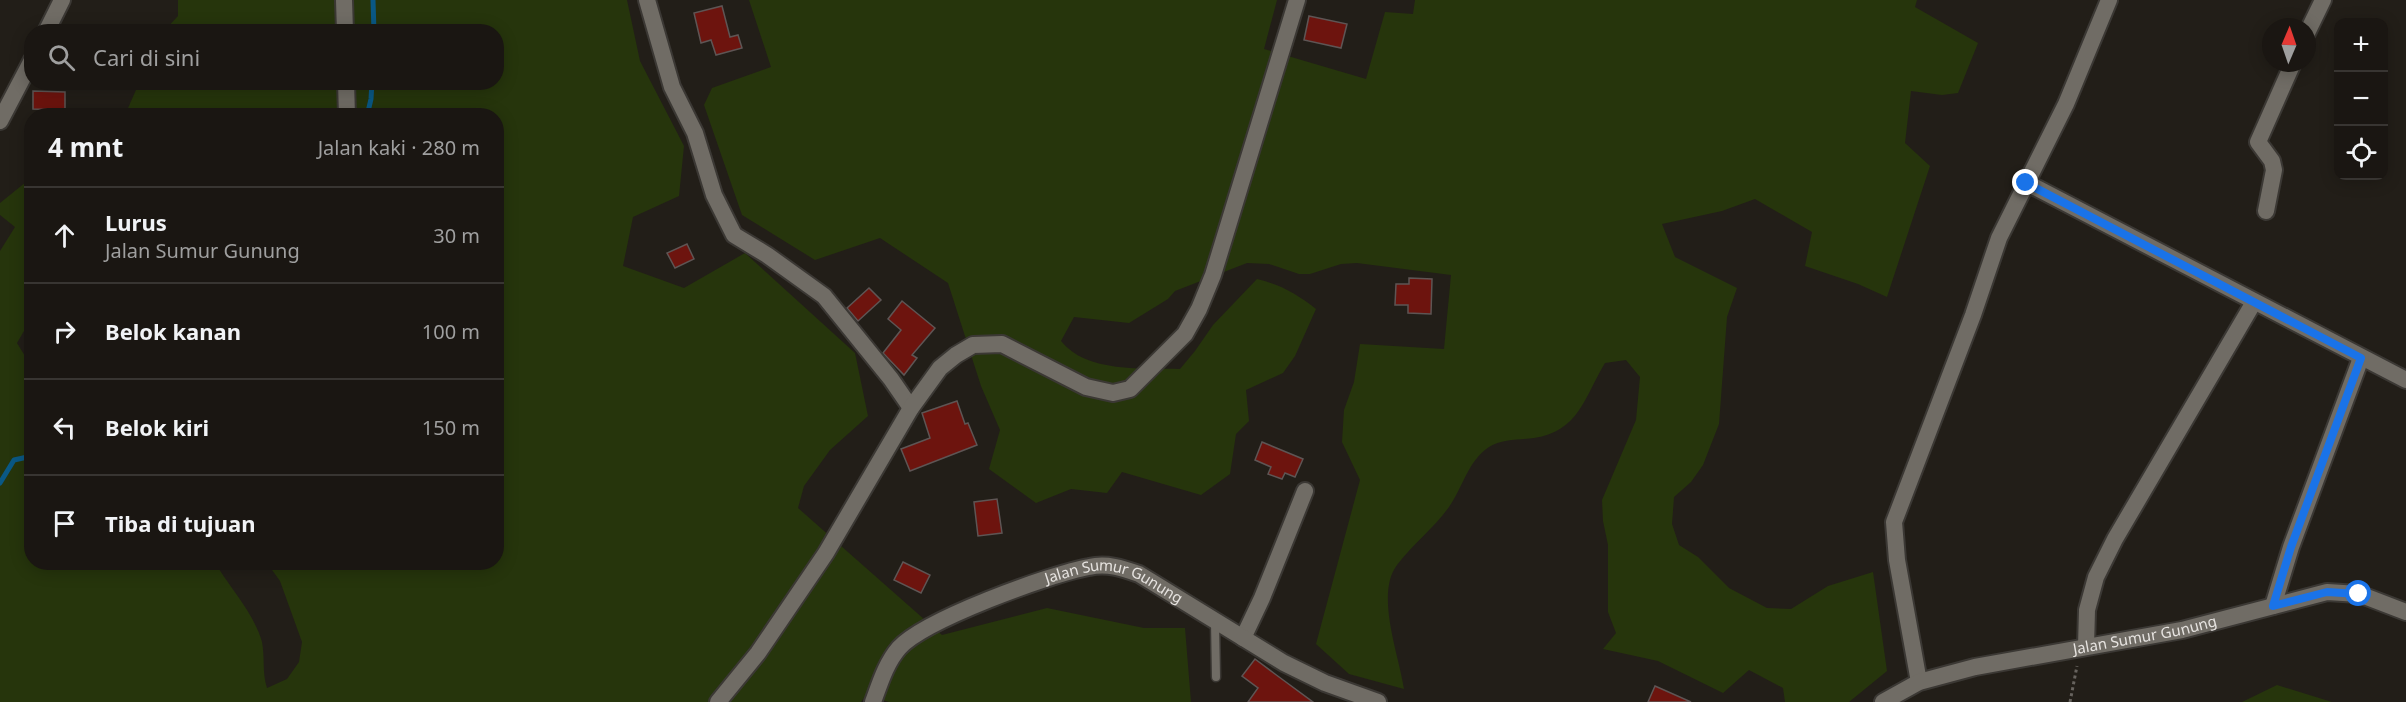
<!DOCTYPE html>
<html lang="id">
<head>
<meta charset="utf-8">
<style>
  body { margin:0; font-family:"Noto Sans",sans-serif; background:#272320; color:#f1f3f6 }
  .controls { position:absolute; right:18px; top:18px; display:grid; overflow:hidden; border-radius:12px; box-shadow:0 3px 15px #0003 }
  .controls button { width:54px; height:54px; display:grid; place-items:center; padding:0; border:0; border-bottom:2px solid #383532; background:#1a1612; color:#f1f3f6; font:30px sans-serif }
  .compass { position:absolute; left:2262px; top:18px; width:54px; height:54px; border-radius:50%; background:#1a1612; box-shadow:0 3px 15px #0003; rotate:2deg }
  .stop { position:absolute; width:18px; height:18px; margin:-14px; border:4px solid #1a73e8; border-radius:50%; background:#fff }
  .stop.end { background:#1a73e8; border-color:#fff; box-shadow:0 2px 6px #0008 }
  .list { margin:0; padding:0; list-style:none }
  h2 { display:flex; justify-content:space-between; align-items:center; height:78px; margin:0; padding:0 24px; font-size:26px }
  h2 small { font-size:20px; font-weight:400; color:#9f9f9f }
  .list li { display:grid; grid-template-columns:39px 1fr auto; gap:18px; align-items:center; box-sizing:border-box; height:96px; padding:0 24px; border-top:2px solid #383532 }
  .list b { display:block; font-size:22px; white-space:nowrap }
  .list p { margin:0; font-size:20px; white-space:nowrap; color:#9f9f9f }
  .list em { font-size:20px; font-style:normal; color:#9f9f9f }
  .icon { flex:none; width:33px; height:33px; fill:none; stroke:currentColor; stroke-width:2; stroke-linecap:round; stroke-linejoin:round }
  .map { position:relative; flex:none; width:2406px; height:702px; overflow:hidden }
  .search { position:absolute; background:#1a1612; box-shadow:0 3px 15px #0003; left:24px; top:24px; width:480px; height:66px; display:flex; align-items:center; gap:15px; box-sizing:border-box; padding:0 21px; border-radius:24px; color:#9f9f9f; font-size:22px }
  .panel { position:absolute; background:#1a1612; box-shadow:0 3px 15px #0003; left:24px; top:108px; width:480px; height:462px; border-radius:24px }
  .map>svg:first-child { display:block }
  .green { fill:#26350c }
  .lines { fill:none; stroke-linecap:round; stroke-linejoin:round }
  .stream { stroke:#0a5884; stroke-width:5 }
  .building { fill:#6d140e; stroke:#5e5554; stroke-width:1.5 }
  .lane-casing { stroke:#3b3834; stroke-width:11 }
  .street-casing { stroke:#3b3834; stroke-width:20 }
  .path { stroke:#67635e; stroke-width:3; stroke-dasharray:3 3; stroke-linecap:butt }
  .lane { stroke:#706c65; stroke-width:8 }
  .street { stroke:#706c65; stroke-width:16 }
  .route { stroke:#1a73e8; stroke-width:8 }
  .labels { text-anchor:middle; stroke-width:4.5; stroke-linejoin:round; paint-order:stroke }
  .street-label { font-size:15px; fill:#e6e3e0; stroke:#0a0806 }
</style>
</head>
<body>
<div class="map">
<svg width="2406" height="702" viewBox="0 0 2406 702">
  <rect width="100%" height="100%" fill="#221e18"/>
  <!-- green -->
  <g class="green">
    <path d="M178 0H627L640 61 684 146 679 196 633 217 623 266 684 288 745 253 855 353 868 416 830 450 804 486 798 508 942 635 1047 608 1144 628H1185L1191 702H889L866 695 861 702H0V251L15 227 0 215V203L31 178V319L17 343 28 361 31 362 32 562H163L166 566 174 563H212L219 569C233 591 255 616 262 642 265 657 262 673 267 688L287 679 299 662 302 642 280 581 267 563 496 562V116L125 115 139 83 496 82V32L164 31 178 16Z"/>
    <path d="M749 0H1277L1264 49 1366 79 1385 12 1413 14 1415 0H1917L1915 7 1978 43 1958 93 1942 95 1911 91 1905 143 1930 166 1887 297 1858 284 1805 266 1812 232 1755 199 1722 211 1662 224 1675 257 1737 288 1727 317 1719 424 1703 465 1691 482 1674 497 1672 524 1679 545 1698 557 1729 588 1767 608 1791 609 1828 586 1873 572 1887 671 1849 702H1785L1783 688 1749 670 1723 693 1658 661 1603 649 1616 633 1608 612V545L1603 521 1602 500 1636 420 1640 377 1626 360 1605 363C1584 398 1579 431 1534 438 1519 440 1502 439 1489 447 1468 461 1463 487 1449 507 1434 528 1413 544 1397 565 1375 594 1399 655 1404 689L1349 674 1316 644 1360 480 1342 442 1344 410 1354 382 1360 344 1444 349 1451 275 1357 263 1341 264 1310 274H1299L1269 264 1247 263 1175 291 1168 299 1129 323 1074 317 1061 341C1086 373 1143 368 1180 369L1195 351 1213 325 1257 279C1281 285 1297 294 1316 309L1295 356 1283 373 1246 390 1249 421 1236 434 1230 474 1201 495 1122 472 1107 493 1071 489 1036 503 989 469 1000 430 981 386 948 283 880 238 815 260 742 215 704 105 712 88 771 67Z"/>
    <polygon points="2277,685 2332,702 2242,702"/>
  </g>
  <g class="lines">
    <!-- stream -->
    <g class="stream">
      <polyline points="373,0 374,32"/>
      <polyline points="367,116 371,99 372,82"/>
      <polyline points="0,483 14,460 32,456"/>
    </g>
  </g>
  <!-- building -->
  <g class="building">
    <polygon points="722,6 730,37 738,35 742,48 716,55 711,40 701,43 694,13"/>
    <polygon points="1309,16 1347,24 1341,48 1304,40"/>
    <polygon points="33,91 65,92 65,110 33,109"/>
    <polygon points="687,244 694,259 675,268 667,253"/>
    <polygon points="1409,278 1432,279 1431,314 1408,313 1408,305 1395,305 1396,284 1409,284"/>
    <polygon points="869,288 881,300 858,321 847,308"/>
    <polygon points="902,301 935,328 912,355 917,358 904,375 883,353 901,330 888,319"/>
    <polygon points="957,401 965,424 968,423 977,445 910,471 901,449 930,438 922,413"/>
    <polygon points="1262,442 1303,459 1295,477 1285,473 1282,479 1268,474 1271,467 1255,460"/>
    <polygon points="997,499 1002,533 978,536 974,502"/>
    <polygon points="903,562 930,575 921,593 894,580"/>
    <polygon points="1255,659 1275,674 1313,702 1248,702 1258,688 1242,676"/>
    <polygon points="1655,686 1691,702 1648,702"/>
  </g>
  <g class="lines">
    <defs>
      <polyline id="lane" points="1215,622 1216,677"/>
      <g id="street">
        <polyline points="344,0 345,32"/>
        <polyline points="647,0 672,87 695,133 714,195 734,235 767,255 824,296 891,379 911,408"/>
        <polyline points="46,32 62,0"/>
        <polyline points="2307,33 2323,0"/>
        <polyline points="346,82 347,116"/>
        <polyline points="0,121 32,60"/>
        <polyline points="2027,183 2406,380"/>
        <polyline points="2266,211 2274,170 2272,161 2258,142 2293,63"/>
        <polyline points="2273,606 2291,547 2361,358"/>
        <polyline points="1243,638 1262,598 1305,491"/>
        <polyline points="2086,646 2087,610 2096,577 2115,539 2254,302"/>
        <polyline points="1919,682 1897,560 1894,522 1973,315 1999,238 2066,104 2109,0"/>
        <polyline points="718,702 758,653 826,553 911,408 940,368 956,355 973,345 1002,344 1086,387 1113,393 1130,389 1185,334 1199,309 1213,275 1297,0"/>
        <path id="s1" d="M873 702C880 683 886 663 899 648 924 620 1050 574 1089 567 1107 563 1122 568 1139 574L1284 663 1325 683 1378 702"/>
        <path id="s2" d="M1883 702 1919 682 1975 667 2182 630 2327 592 2359 594 2406 612"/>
      </g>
    </defs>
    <!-- lane casing -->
    <use href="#lane" class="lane-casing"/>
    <!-- street casing -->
    <use href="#street" class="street-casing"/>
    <!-- path -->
    <polyline class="path" points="2070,702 2077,666"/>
    <!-- lane -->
    <use href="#lane" class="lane"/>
    <!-- street -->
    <use href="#street" class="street"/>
  </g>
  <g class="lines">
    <!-- route -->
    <polyline class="route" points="2026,183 2361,358 2291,547 2273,606 2327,592 2359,594"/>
  </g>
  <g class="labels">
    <!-- street labels -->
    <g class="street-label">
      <text dy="5" stroke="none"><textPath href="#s1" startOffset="296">Jalan Sumur Gunung</textPath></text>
      <text dy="5" stroke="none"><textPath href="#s2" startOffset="272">Jalan Sumur Gunung</textPath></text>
    </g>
  </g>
</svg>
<div class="controls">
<button>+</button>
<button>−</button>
<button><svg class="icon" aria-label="locate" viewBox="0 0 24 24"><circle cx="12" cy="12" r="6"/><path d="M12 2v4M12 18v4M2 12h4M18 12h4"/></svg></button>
</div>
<svg class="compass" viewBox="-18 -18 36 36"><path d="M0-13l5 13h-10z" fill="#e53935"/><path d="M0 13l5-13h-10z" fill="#9f9f9f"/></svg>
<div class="stop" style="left:2359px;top:594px"></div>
<div class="stop end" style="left:2026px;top:183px"></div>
<div class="search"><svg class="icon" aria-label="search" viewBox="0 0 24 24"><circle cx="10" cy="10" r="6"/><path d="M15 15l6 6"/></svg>Cari di sini</div>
<section class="panel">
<h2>4 mnt<small>Jalan kaki · 280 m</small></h2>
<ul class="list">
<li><svg class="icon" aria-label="ahead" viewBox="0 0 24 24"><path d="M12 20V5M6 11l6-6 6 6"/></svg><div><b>Lurus</b><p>Jalan Sumur Gunung</p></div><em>30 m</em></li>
<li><svg class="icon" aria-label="right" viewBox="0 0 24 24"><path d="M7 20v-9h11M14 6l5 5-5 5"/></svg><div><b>Belok kanan</b></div><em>100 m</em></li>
<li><svg class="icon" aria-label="left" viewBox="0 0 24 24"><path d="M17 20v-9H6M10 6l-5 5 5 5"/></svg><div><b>Belok kiri</b></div><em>150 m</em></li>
<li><svg class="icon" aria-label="arrive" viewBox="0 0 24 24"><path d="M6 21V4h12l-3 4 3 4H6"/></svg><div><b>Tiba di tujuan</b></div></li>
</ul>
</section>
</div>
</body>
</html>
